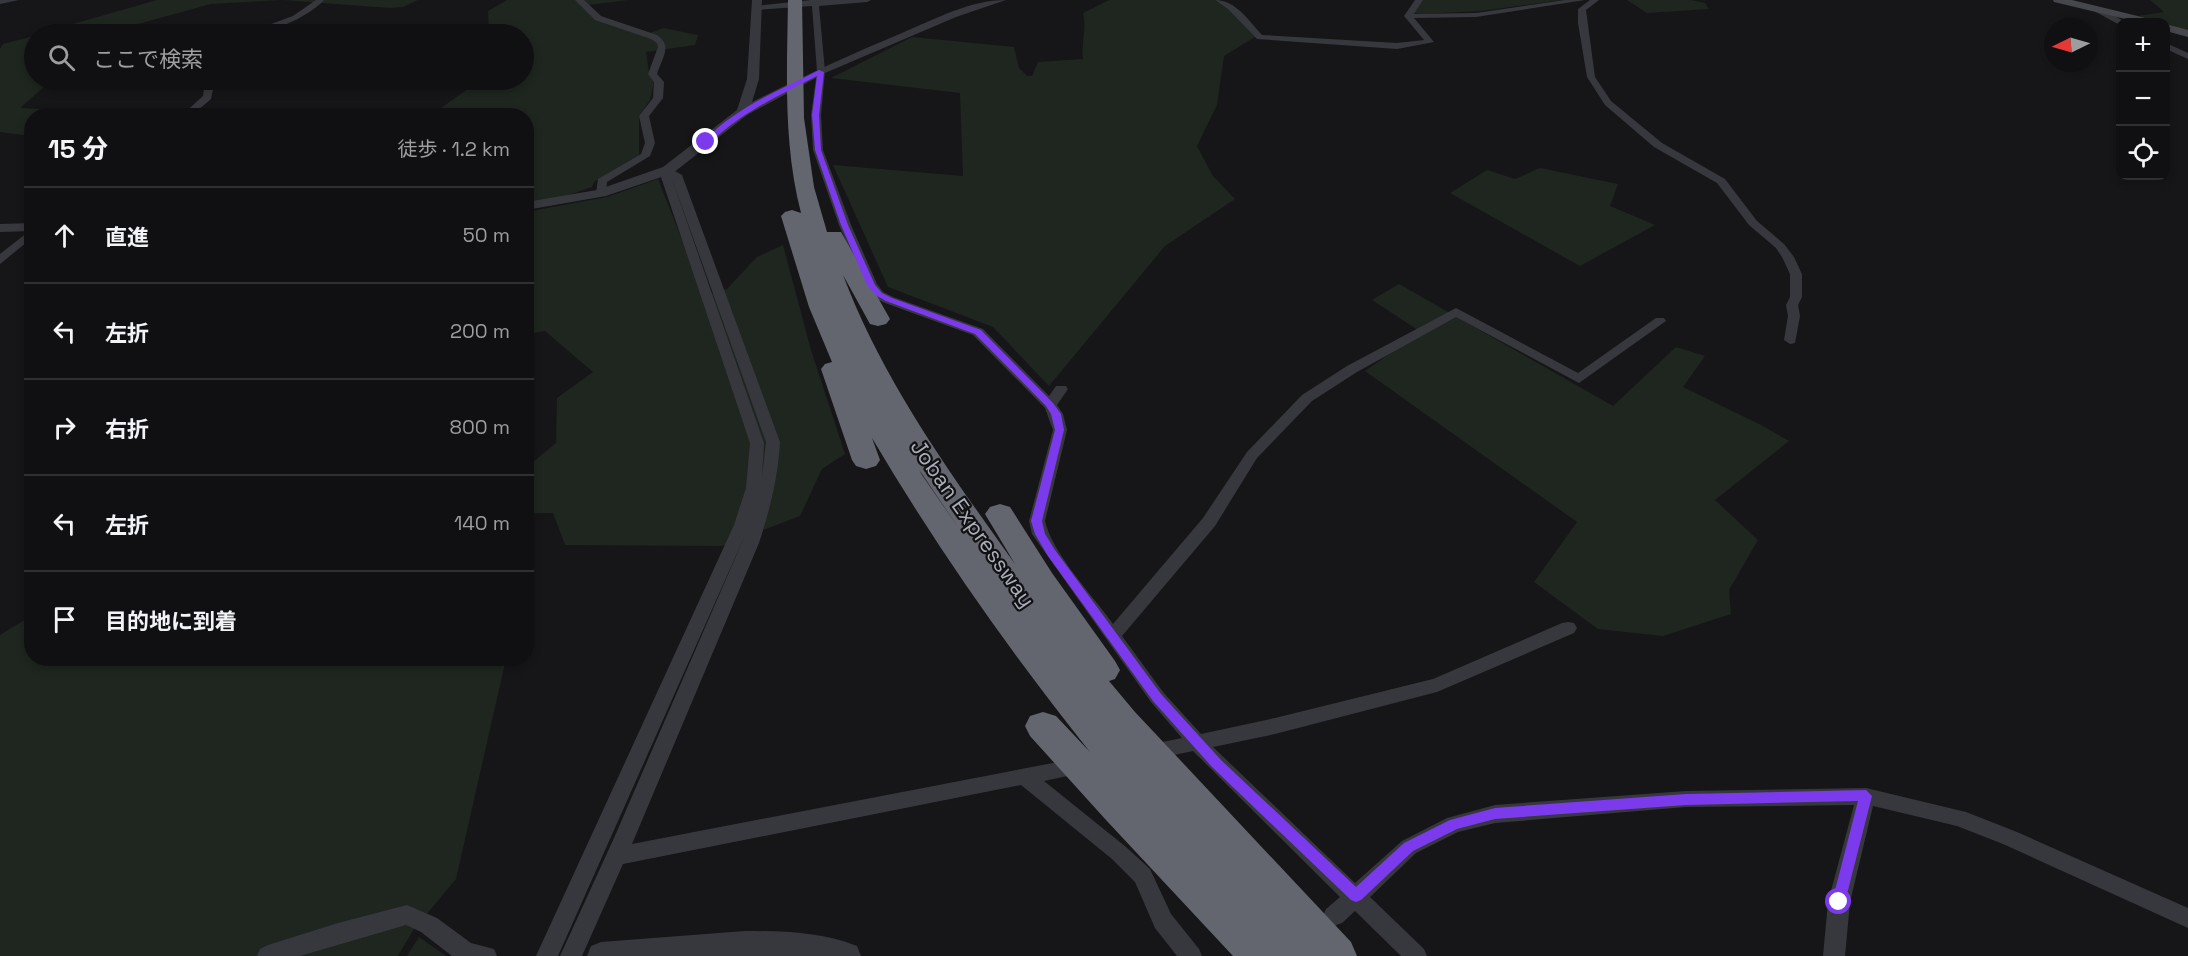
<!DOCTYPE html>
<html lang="ja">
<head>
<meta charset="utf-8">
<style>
  body { margin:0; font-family:"Space Grotesk","Noto Sans JP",sans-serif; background:#1e1e20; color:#f1f3f6 }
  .controls { position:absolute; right:18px; top:18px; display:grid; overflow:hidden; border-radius:12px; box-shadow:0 3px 9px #0003 }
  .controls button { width:54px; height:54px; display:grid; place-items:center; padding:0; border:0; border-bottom:2px solid #303032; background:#101012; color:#f1f3f6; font:30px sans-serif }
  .compass { position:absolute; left:2044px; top:18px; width:54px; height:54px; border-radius:50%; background:#101012; box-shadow:0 3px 9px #0003; rotate:265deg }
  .stop { position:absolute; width:18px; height:18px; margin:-14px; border:4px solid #7c3aed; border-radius:50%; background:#fff }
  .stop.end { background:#7c3aed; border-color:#fff; box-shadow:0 2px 6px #0008 }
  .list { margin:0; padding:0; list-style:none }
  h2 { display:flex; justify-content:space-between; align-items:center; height:78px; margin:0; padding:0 24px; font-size:26px }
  h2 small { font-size:20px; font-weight:400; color:#9c9d9f }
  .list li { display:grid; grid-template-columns:39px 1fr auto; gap:18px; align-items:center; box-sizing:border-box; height:96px; padding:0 24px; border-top:2px solid #303032 }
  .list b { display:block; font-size:22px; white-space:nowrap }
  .list em { font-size:20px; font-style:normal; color:#9c9d9f }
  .icon { flex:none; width:33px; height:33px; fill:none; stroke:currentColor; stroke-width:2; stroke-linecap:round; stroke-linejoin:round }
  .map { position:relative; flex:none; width:2188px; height:956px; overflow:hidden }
  .search { position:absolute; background:#101012; box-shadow:0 3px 9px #0003; left:24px; top:24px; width:510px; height:66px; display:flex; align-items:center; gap:15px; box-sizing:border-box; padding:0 21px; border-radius:33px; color:#9c9d9f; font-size:22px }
  .panel { position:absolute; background:#101012; box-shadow:0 3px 9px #0003; left:24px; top:108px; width:510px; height:558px; border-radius:24px }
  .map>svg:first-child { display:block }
  .green { fill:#1e261f }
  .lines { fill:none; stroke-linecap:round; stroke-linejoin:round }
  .minor { fill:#37383d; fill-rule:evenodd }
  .tertiary { fill:#37383d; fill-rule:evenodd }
  .secondary { fill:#45474d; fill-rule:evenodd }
  .motorway { fill:#63666e; fill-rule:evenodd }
  .route { fill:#7c3aed }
  .labels { text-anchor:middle; stroke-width:4.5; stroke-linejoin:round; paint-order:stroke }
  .street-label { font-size:22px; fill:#a8adb8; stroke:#111113 }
</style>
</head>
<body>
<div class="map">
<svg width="2188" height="956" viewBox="0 0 2188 956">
  <rect width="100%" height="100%" fill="#161618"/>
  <!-- green -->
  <g class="green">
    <polygon points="157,0 418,0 403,7 390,8 282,0 211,4 127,27 147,34 38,34"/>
    <polygon points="507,0 628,0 581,6 595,19 645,35 663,28 698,35 695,45 646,52 649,73 654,82 650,100 639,116 639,155 594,182 592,187 563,197 527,202 526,116 430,116 480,80 524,80 524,34 489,34 488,11"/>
    <path d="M1109 0H1214L1228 8 1255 37 1224 56 1217 105 1197 146 1213 176 1235 199 1165 246 1049 386 993 327 888 287 833 165 963 176 960 93 831 78 912 37 1014 47 1019 68 1027 76H1032L1038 62 1083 59C1081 42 1087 29 1083 13Z"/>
    <polygon points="1423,0 1563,0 1480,11 1421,14 1414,13"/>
    <polygon points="1627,0 1691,0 1705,3 1709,9 1647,13"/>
    <polygon points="2150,0 2188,0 2188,31 2166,24 2166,22 2137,16 2164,12"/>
    <polygon points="34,36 34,80 52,80 20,108 99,112 102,115 32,116 31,136 0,132 0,49 3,44"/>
    <polygon points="1540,168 1618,184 1610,206 1655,225 1580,266 1450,193 1487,170 1515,179"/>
    <polygon points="658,179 704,296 727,289 757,257 783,245 811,350 845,454 822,469 800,516 722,546 565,545 553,513 527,513 527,467 556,443 557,398 593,372 545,331 527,334 526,235 533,230 531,211 607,197"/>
    <polygon points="1399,284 1613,406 1676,347 1705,356 1683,387 1761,425 1789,441 1715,500 1758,540 1729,590 1731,614 1663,636 1598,629 1534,582 1577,522 1365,371 1421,332 1372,300"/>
    <polygon points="31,616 32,658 506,659 456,879 412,932 398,956 0,956 0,635"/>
    <polygon points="419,937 446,956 407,956"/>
  </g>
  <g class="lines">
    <!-- minor -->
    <g class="minor">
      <polygon points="0,0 19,0 0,4"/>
      <path d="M316 0H324C309 17 266 36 244 34L293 16Z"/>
      <path d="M575 0H584L601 16 657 35C673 46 662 58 657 74L664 82 663 98 649 116 655 143 650 156 607 182 606 193 601 196 596 193 598 179 641 154 645 143 639 116 653 98 654 82 648 74 658 47 657 43 651 39 595 20Z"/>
      <path d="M811 0H871L867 2 819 6 825 71 821 115 823 150 851 225 877 284 883 292 893 297 983 329 1049 396 1056 386H1066L1068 389 1057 405 1063 414 1067 430 1045 521C1052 553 1093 596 1113 624L1203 518 1247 452 1302 395 1347 366 1456 308 1578 373 1656 318H1664L1666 321 1579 383 1456 317 1357 372 1312 401 1257 458 1215 526 1122 636 1163 692 1201 734 1275 718 1433 679 1562 623 1568 622 1574 623 1577 628 1574 633 1437 692 1275 734 1213 747 1355 883 1402 841 1447 818 1495 805 1686 791 1866 788 1966 812 2017 832 2188 908V928L2003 844 1957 826 1873 806 1850 902 1845 956H1823L1828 902 1854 805 1686 807 1495 823 1458 832 1416 853 1370 897 1424 949 1427 956H1401L1355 911 1342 923 1334 926 1326 923 1323 916 1326 909 1340 897 1193 751 1150 760 1143 758 1140 752 1143 746 1182 738 1151 702 1032 534 1029 521 1053 430 1045 408 973 335 885 303 875 298 865 285 839 225 813 150 811 115 817 71 812 6 756 10 752 8 756 6Z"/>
      <path d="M1215 0C1236 0 1249 21 1262 35L1397 43 1424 40 1404 16 1415 0H1423L1414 14 1476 13 1565 0H1585L1476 17 1414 18 1434 42 1397 49 1257 39 1228 9Z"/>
      <polygon points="1590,0 1599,0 1586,10 1595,77 1611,101 1662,143 1725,179 1757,221 1784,244 1794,257 1802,274 1802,297 1798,305 1800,316 1795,343 1790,344 1784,340 1788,316 1786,305 1790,297 1790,274 1782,257 1776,248 1749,225 1717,183 1654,147 1605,105 1587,77 1578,23 1578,9"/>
      <polygon points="2094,7 2100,7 2125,22 2118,24 2094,11"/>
      <polygon points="2166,43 2188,53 2188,59 2166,49"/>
      <polygon points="205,80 215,80 211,99 191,116 181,116 203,96"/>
      <path d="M668 167 682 175 780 442C778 478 770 509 759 543L632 844 1079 758 1086 760 1089 766 1086 772 1044 781 1126 847 1150 869 1171 914 1199 949 1202 956H1177L1155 928 1135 882 1112 859 1021 785 623 864 582 956H560L614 838 746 533 558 956H536L734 525 746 488 750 443 661 177 664 168ZM671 176 766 442 762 477 764 443Z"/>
      <polygon points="32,229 32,238 0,264 0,254"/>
      <polygon points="407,905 437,918 471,943 494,949 497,956 452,956 421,932 406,925 300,956 257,956 260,949 268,945 338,923"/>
    </g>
    <!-- tertiary -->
    <g class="tertiary">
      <path d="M752 0H762L759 79 752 102C801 77 851 54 902 33 935 19 970 0 1006 0L956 17 825 73 747 115 673 173 606 196 526 210V202L597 190 663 167 737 110 747 79Z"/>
      <polygon points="32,223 32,231 0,232 0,224"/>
      <path d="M745 931C784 931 821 932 857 946L861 956H587L591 946 601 942Z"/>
    </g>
    <!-- secondary -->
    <g class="secondary">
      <polygon points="2053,0 2072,0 2154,20 2156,22 2138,22 2054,2"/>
      <polygon points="2166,24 2188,30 2188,37 2166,31"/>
    </g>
    <!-- motorway -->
    <path class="motorway" d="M788 0H802L804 118 814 187 827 232H841L890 319 886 324 878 326 870 324 843 275C883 381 950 473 1015 564L985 514 990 507 1000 504 1010 507 1052 573 1115 661 1120 670 1115 679 1109 681 1135 712 1351 942 1357 956H1233L1106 820 1030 736 1025 726 1030 716 1043 712 1056 716 1090 752C1010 652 937 548 872 438L880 460 876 466 866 469 856 466 852 460 821 369 825 364 832 362 809 307 781 216 785 212 792 210 801 213C783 143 787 72 788 0ZM919 470 922 474 960 530 922 475Z"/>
  </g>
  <!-- route -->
  <path class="route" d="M819 70 824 72 819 115 821 150 848 225 875 285 882 293 892 298 981 330 1053 403 1061 414 1064 430 1042 521 1045 534 1055 550 1161 694 1221 760 1356 887 1404 843 1450 820 1495 808 1686 794 1866 790 1872 796 1844 906 1839 908 1834 906 1832 902 1858 801 1686 805 1495 819 1457 829 1413 851 1361 900 1356 902 1351 900 1212 767 1153 701 1048 556 1035 534 1031 521 1055 430 1051 414 1046 406 975 334 886 301 877 296 867 285 841 225 815 150 812 115 817 76C778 96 740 113 709 144L703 142C734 108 778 91 819 70Z"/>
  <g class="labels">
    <!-- street labels -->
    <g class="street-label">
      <text transform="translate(973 523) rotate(55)" y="8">Joban Expressway</text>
    </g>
  </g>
</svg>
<div class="controls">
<button>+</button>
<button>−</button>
<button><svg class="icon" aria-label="locate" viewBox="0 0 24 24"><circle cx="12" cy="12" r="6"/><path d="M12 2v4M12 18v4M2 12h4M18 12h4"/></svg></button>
</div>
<svg class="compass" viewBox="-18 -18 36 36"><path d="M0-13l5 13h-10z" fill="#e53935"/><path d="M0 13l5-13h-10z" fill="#9c9d9f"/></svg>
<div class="stop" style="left:1839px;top:902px"></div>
<div class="stop end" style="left:706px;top:142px"></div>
<div class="search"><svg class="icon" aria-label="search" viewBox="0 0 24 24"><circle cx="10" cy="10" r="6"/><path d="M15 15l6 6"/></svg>ここで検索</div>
<section class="panel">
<h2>15 分<small>徒歩 · 1.2 km</small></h2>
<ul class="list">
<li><svg class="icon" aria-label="ahead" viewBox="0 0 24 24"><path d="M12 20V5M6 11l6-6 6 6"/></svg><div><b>直進</b></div><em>50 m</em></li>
<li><svg class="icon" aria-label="left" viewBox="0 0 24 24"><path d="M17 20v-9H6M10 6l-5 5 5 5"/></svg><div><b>左折</b></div><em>200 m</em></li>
<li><svg class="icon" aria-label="right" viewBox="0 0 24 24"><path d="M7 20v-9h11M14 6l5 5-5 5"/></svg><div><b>右折</b></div><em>800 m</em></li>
<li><svg class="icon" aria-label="left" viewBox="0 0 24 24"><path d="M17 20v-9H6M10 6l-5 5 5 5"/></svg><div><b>左折</b></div><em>140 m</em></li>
<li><svg class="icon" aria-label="arrive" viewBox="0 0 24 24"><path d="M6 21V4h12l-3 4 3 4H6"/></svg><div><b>目的地に到着</b></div></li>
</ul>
</section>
</div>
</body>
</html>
